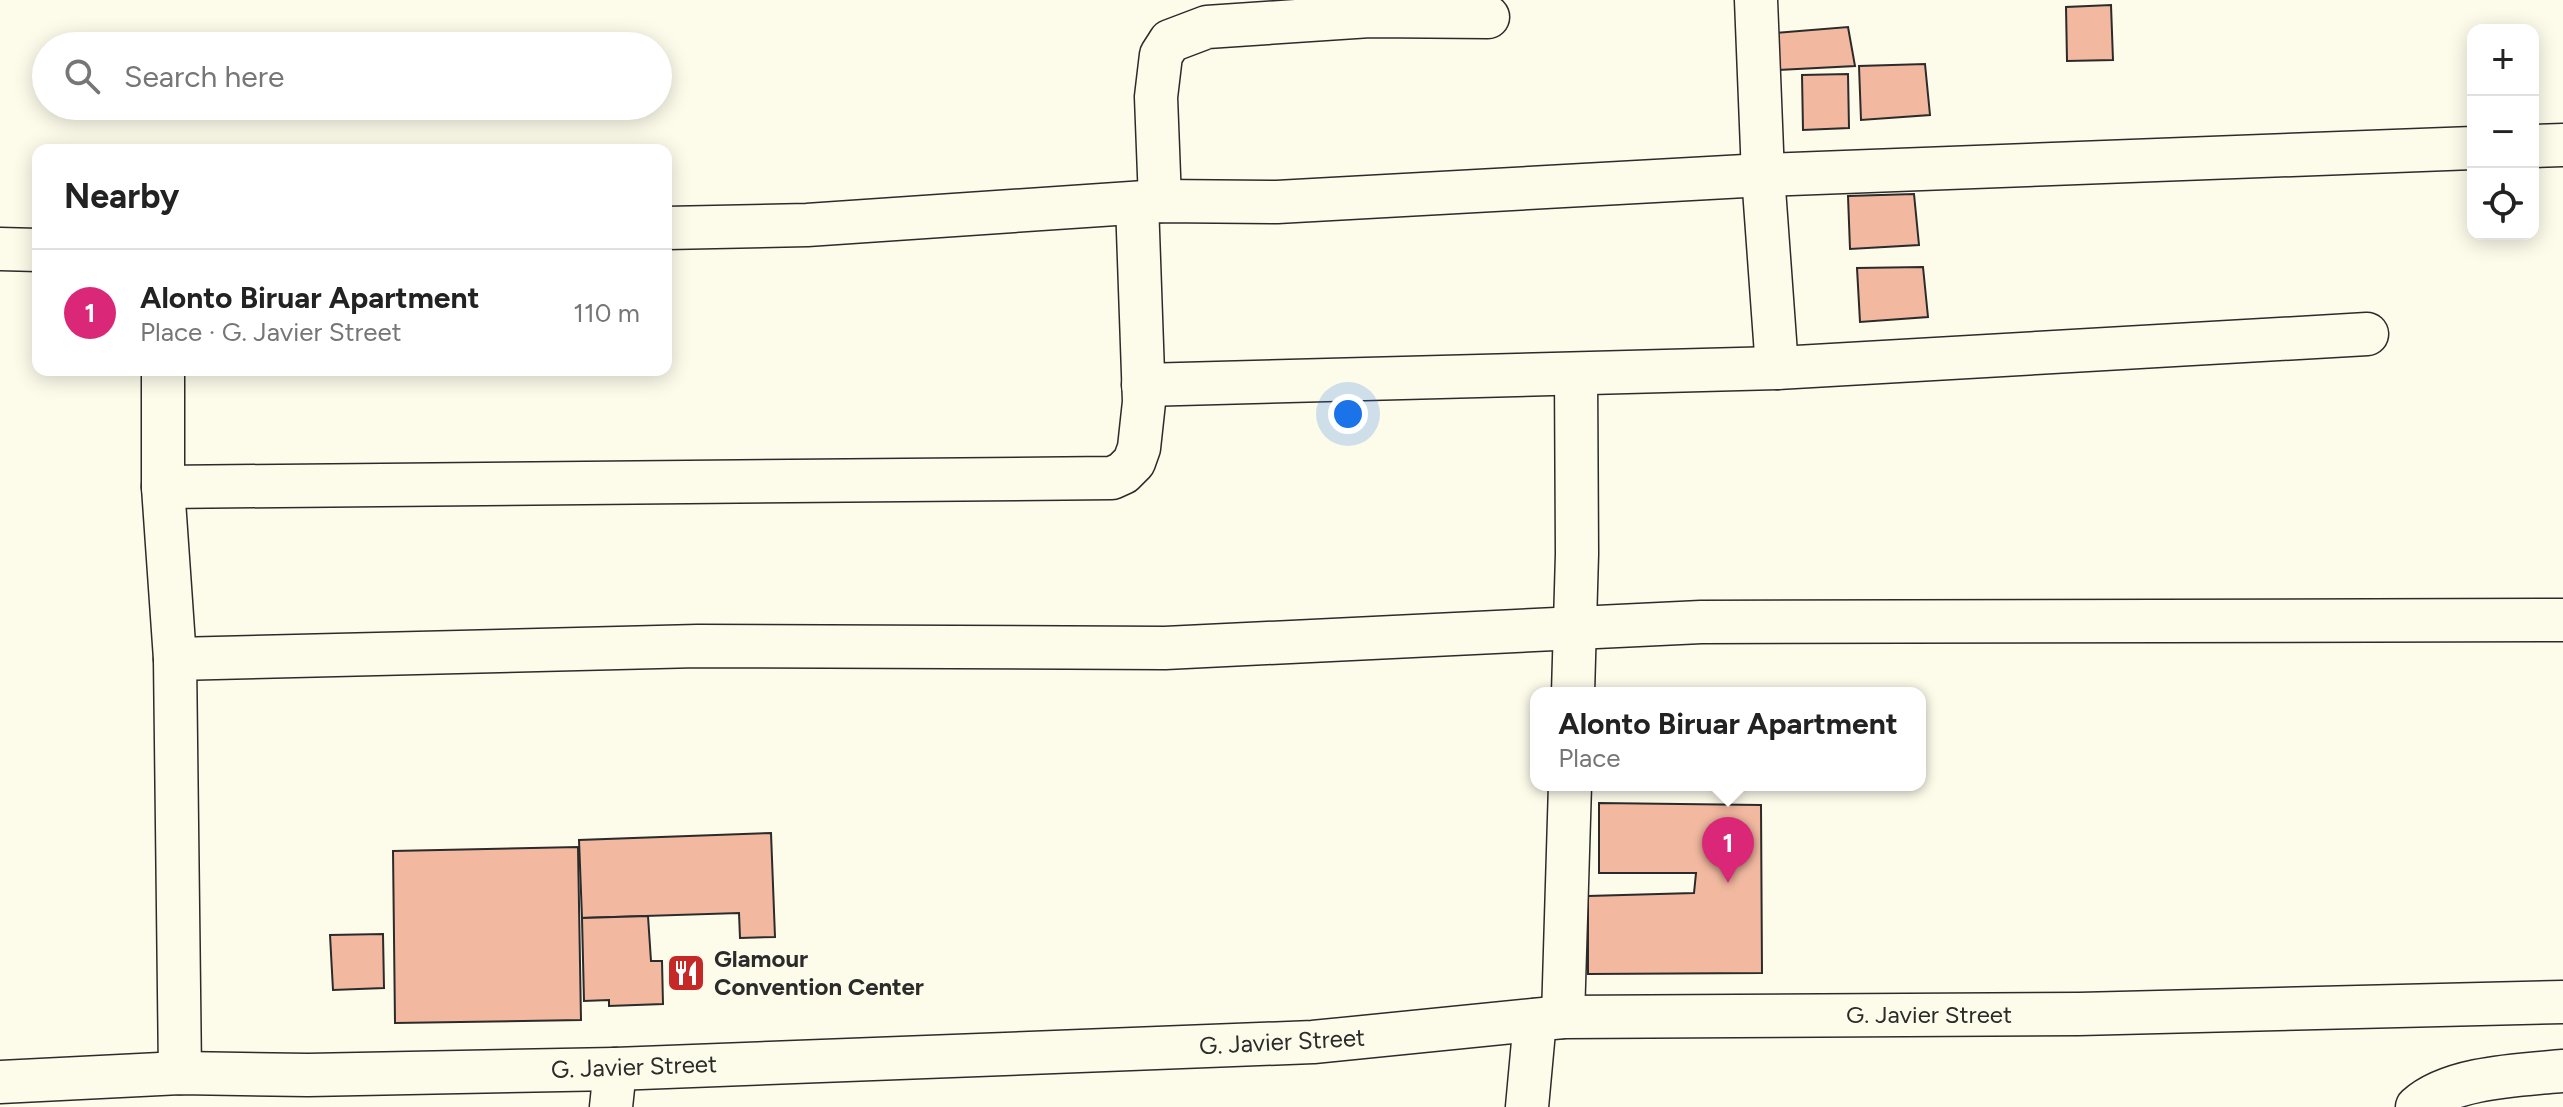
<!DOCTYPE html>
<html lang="en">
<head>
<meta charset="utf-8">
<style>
  body { margin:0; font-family:Figtree,sans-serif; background:#f6f6f6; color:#222 }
  .controls { position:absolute; right:24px; top:24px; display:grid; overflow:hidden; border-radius:16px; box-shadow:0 4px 20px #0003 }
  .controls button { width:72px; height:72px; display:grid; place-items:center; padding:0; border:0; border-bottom:2px solid #e0e0e0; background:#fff; color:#222; font:40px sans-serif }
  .you { position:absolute; left:1348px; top:414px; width:28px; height:28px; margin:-20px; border:6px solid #fff; border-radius:50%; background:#1a73e8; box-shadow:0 0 0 12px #1a73e833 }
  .badge { display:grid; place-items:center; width:52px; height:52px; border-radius:50%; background:#db2777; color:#fff; font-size:26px; font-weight:700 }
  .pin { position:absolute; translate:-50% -66px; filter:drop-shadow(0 2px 4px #0008) }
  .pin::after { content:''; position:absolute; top:42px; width:28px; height:24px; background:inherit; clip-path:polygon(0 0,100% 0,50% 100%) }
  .popup { position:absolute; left:1530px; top:687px; width:396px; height:104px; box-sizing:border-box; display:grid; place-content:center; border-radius:16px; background:#fff; filter:drop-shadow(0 2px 6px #0005); font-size:26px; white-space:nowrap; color:#767676 }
  .popup b { font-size:30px; color:#222 }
  .popup::after { content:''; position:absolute; left:50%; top:100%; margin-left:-16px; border:16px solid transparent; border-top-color:#fff }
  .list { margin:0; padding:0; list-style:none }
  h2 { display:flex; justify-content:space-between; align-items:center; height:104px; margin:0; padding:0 32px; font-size:34px }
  h2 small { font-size:26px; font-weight:400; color:#767676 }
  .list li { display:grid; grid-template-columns:52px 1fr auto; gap:24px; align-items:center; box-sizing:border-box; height:128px; padding:0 32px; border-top:2px solid #e0e0e0 }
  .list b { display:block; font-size:30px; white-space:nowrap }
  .list p { margin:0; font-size:26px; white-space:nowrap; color:#767676 }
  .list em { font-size:26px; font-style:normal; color:#767676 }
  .icon { flex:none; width:44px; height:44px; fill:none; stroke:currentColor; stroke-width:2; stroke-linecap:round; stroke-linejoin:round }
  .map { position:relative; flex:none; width:2563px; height:1107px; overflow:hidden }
  .search { position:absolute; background:#fff; box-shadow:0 4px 20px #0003; left:32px; top:32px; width:640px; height:88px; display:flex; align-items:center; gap:20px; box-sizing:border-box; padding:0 28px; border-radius:44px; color:#767676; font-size:30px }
  .panel { position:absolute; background:#fff; box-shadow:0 4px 20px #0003; left:32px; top:144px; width:640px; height:232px; border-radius:16px }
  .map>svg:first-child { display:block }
  .building { fill:#f2b8a0; stroke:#2b2b2b; stroke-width:2 }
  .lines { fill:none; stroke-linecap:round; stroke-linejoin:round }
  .minor-casing { stroke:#2b2b2b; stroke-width:45 }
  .minor { stroke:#fdfbea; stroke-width:42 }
  .labels { text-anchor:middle; stroke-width:6; stroke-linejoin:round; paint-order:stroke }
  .poi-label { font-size:24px; font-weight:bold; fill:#2b2b2b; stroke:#fdfbea; text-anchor:start }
  .street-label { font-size:24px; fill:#2b2b2b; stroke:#fdfbea }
</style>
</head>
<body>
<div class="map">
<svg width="2563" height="1107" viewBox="0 0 2563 1107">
  <rect width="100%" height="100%" fill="#fdfbea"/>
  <!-- building -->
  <g class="building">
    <polygon points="2111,5 2113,60 2067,61 2066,7"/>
    <polygon points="1848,27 1855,66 1776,70 1774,33"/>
    <polygon points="1925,64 1930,115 1861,120 1859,66"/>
    <polygon points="1848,74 1849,128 1803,130 1802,75"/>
    <polygon points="1914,194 1919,245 1850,249 1848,196"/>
    <polygon points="1923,267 1928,317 1860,322 1857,268"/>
    <polygon points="1599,803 1761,805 1762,973 1588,974 1588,896 1694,893 1696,873 1599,873"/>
    <polygon points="771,833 775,937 740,938 739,913 582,918 579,840"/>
    <polygon points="578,847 581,1020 395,1023 393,851"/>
    <polygon points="648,916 651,961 662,961 663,1004 609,1006 609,1000 584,1001 582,918"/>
    <polygon points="383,934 384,988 333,990 330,935"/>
  </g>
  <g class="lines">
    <defs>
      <g id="minor">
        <polyline points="1756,0 1763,175 1777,368"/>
        <polyline points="2533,146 2563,145"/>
        <polyline points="1160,201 1156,97 1161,55 1170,41 1207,27 1370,16 1488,17"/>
        <polyline points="666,228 807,225 1160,201 1277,202 1763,175 2473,148"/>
        <polyline points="0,249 38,250"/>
        <polyline points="163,370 163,487 175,659 180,1073"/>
        <polyline points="1143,385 1777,368 2367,334"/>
        <polyline points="163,487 1112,478 1123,473 1134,462 1139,448 1144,402 1137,203"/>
        <polyline points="175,659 698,646 1165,648 1701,622 2563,620"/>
        <polyline points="1573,693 1577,554 1576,374"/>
        <polyline points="1563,1017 1570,785"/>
        <polyline points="0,1082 180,1073 308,1075 615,1069 1313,1042 1563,1017 2079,1014 2563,1002"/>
        <polyline points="611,1107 615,1069"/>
        <polyline points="1527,1107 1535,1020"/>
        <path d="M2417 1107C2450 1077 2520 1075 2563 1071"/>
      </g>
    </defs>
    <!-- minor casing -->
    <use href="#minor" class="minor-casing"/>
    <!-- minor -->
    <use href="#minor" class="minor"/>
  </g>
  <!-- icons -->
  <defs>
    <symbol id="restaurant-square" viewBox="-11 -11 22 22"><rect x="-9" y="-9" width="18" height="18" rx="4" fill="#c62828" stroke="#fdfbea"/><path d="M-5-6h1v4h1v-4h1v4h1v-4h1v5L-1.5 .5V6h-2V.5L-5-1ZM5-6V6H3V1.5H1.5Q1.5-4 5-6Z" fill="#fff"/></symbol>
  </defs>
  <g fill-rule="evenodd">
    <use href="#restaurant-square" x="664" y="951" width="44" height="44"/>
  </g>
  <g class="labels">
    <!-- poi labels -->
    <g class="poi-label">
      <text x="714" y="967">Glamour<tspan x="714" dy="28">Convention Center</tspan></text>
    </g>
    <!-- street labels -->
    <g class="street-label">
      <text x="1929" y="1023">G. Javier Street</text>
      <text transform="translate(1282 1042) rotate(-3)" y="8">G. Javier Street</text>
      <text transform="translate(634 1067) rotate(-2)" y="8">G. Javier Street</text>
    </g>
  </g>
</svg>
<div class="controls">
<button>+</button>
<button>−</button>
<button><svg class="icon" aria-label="locate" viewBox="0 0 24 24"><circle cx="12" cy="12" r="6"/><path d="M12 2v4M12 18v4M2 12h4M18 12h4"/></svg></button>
</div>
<div class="you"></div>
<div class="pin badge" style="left:1728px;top:883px">1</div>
<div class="popup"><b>Alonto Biruar Apartment</b>Place</div>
<div class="search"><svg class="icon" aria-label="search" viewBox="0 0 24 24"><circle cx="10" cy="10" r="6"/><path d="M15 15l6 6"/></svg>Search here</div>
<section class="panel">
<h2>Nearby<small></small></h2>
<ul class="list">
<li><span class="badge">1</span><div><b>Alonto Biruar Apartment</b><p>Place · G. Javier Street</p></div><em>110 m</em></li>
</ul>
</section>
</div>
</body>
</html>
